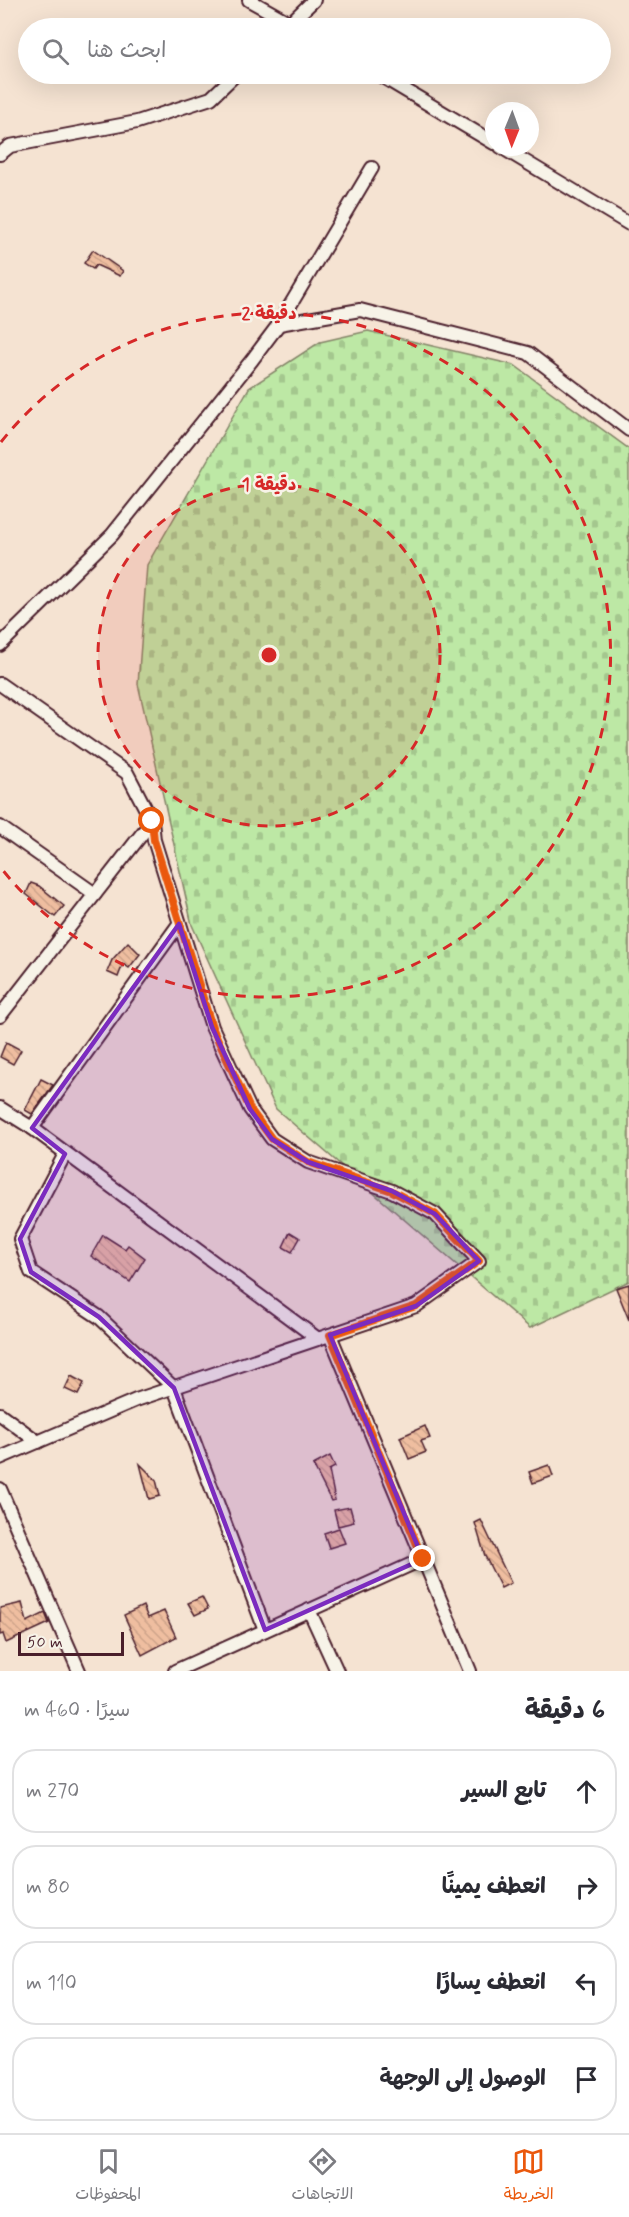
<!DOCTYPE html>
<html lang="ar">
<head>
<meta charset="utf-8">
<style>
  body { margin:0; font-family:Mynerve,"Playpen Sans Arabic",sans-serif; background:#f2f2f3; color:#2b2b33; direction:rtl }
  .compass { position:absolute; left:485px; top:102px; width:54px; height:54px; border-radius:50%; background:#fff; box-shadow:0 6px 24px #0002; rotate:181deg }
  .scale { position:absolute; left:18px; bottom:15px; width:106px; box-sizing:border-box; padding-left:6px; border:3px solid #4a1f2b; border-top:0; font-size:16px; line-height:21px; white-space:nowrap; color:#4a1f2b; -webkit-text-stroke:4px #f7f3e8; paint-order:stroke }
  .stop { position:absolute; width:18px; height:18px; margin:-14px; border:4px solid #ea580c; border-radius:50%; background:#fff }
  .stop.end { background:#ea580c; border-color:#fff; box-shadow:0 2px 6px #0008 }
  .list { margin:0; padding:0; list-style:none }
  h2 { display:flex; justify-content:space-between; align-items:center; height:78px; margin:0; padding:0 24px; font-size:26px }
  h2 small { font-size:20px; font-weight:400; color:#7c7c81 }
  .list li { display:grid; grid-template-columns:39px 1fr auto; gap:18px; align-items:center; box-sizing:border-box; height:84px; margin:0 12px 12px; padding:0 12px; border:2px solid #e1e1e2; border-radius:24px }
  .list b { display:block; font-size:22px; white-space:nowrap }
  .list em { font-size:20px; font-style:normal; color:#7c7c81 }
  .icon { flex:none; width:33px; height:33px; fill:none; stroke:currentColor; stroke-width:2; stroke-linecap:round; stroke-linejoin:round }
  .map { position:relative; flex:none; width:629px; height:1671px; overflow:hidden; direction:ltr }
  .search { position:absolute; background:#fff; box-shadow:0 6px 24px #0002; left:18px; right:18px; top:18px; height:66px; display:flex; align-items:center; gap:15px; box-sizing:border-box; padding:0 21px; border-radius:33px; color:#7c7c81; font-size:22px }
  .sheet { height:462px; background:#fff }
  nav { display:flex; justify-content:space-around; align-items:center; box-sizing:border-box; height:84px; border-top:2px solid #e1e1e2; background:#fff; font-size:16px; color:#7c7c81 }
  nav a { display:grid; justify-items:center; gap:3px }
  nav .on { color:#ea580c }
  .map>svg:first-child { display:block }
  .cemetery { fill:url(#cemetery-stones); stroke:#848468; stroke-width:1.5 }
  .building { fill:url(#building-back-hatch); stroke:#4a1f2b; stroke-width:1.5 }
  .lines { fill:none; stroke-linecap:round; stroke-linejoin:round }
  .street-casing { stroke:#4a1f2b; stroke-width:16 }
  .street { stroke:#f7f3e8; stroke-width:12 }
  .route { stroke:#ea580c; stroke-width:8 }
  .marked { fill:#7b2cbf; fill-opacity:0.2; stroke:#7b2cbf; stroke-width:4.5; stroke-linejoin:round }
  .ring { fill:none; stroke:#d62828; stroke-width:3; stroke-dasharray:10 8 }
  .centre { fill:#d62828; stroke:#f7f3e8; stroke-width:3 }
  .ring-label { font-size:18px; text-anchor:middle; font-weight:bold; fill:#d62828; stroke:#f7f3e8; stroke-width:5; stroke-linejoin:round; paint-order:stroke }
</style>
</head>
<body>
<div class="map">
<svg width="629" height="1671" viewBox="0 0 629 1671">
  <defs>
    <pattern id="cemetery-stones" width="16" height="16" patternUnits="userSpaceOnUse" patternTransform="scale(1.5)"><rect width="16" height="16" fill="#bde8a5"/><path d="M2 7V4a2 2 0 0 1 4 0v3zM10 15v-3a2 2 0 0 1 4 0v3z" fill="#a4c78e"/></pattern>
    <pattern id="building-back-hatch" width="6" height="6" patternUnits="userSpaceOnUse" patternTransform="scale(1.5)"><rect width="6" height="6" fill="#efbea0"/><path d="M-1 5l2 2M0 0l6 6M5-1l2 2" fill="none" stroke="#cea38a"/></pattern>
  </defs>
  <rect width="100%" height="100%" fill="#f5e3d2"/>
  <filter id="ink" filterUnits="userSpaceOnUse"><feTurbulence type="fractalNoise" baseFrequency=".0167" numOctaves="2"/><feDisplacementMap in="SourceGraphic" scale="12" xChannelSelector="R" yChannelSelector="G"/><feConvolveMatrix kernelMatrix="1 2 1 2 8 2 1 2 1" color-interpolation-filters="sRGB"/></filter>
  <g filter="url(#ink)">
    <!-- cemetery -->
    <polygon class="cemetery" points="368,331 514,365 629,449 629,1281 530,1328 276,1109 192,925 138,684 147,565 249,388 320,342"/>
    <!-- building -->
    <g class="building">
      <polygon points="93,250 123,271 120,276 96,265 93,269 84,263"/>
      <polygon points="31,883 39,886 64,906 55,917 26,894"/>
      <polygon points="128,942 140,954 129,968 123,964 118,977 107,972 112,960"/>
      <polygon points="6,1042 21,1050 13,1064 0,1057"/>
      <polygon points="41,1079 53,1085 32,1114 25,1110"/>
      <polygon points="290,1232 300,1238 292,1252 283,1247"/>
      <polygon points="103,1235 125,1249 128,1245 145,1258 130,1282 91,1256"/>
      <polygon points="629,1284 629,1320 616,1288"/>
      <polygon points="71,1376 84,1383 78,1395 65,1389"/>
      <polygon points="425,1426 430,1438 421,1441 426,1452 409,1459 400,1437"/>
      <polygon points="330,1456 335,1467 329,1470 335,1500 331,1501 313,1465"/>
      <polygon points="140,1464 156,1480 160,1496 149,1499"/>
      <polygon points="549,1465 553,1476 533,1483 529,1472"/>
      <polygon points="350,1507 354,1522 338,1526 334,1510"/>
      <polygon points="481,1520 511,1583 501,1588 485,1556 475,1523"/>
      <polygon points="339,1528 345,1543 329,1548 324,1533"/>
      <polygon points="202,1597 208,1609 195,1615 188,1603"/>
      <polygon points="22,1603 27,1622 45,1613 49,1623 6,1643 3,1634 0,1635 0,1608"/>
      <polygon points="143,1606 148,1618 164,1611 176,1637 142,1655 124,1615"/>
    </g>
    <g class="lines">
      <defs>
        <g id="street">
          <polyline points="249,0 299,28"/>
          <polyline points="285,28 314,0"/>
          <polyline points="378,74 494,143"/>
          <polyline points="501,147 629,224"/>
          <polyline points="0,154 10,146 137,122 211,98 236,74"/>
          <polyline points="279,324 360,310 528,353 629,430"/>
          <polyline points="0,645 112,535 252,360 279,324 372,168"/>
          <polyline points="0,684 127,773 152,821 154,840 212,1027 250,1109 272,1139 308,1162 392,1191 435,1214 479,1261 416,1306 136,1400 0,1458"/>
          <polyline points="0,827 95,894"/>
          <polyline points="0,1016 152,821"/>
          <polyline points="0,1108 32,1128 318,1339"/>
          <polyline points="32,1128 179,924"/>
          <polyline points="65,1154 20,1239 31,1272 99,1317 174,1388 265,1630"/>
          <polyline points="330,1335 470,1671"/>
          <polyline points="0,1414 38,1442"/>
          <polyline points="0,1489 79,1671"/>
          <polyline points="309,1610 337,1671"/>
          <polyline points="175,1671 423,1559"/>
        </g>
      </defs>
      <!-- street casing -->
      <use href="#street" class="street-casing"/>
      <!-- street -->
      <use href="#street" class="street"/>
    </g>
  </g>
  <g class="lines" filter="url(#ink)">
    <!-- route -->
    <polyline class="route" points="152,821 154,840 212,1027 250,1109 272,1139 308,1162 392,1191 435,1214 479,1261 416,1306 330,1335 423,1559"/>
  </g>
  <!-- marked area -->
  <path class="marked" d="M179 924 212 1027 250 1109 272 1139 308 1162 392 1191 435 1214 479 1261 416 1306 330 1335 423 1559 265 1630 174 1388 99 1317 31 1272 20 1239 65 1154 32 1128Z"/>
  <!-- distance rings -->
  <circle cx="269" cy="655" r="171" fill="#d62828" fill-opacity=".12"/>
  <g class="ring">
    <circle cx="269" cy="655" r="171"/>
    <path d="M1 442A342 342 0 1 1 1 868"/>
  </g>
  <circle cx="269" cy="655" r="9" class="centre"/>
  <g class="ring-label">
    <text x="269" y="319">2 دقيقة</text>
    <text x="269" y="490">1 دقيقة</text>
  </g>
</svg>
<svg class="compass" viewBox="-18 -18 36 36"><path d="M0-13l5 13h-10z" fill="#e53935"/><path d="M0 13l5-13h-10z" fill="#7c7c81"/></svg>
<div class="scale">50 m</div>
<div class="stop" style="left:152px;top:821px"></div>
<div class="stop end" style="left:423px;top:1559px"></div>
<div class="search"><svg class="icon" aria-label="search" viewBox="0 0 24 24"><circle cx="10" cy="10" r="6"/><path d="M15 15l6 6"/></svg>ابحث هنا</div>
</div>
<section class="sheet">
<h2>6 دقيقة<small>سيرًا · 460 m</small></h2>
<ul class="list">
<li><svg class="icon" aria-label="ahead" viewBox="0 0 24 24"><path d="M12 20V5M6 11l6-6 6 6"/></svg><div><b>تابع السير</b></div><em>270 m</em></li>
<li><svg class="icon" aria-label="right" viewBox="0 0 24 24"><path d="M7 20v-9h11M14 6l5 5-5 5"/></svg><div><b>انعطف يمينًا</b></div><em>80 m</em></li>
<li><svg class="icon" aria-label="left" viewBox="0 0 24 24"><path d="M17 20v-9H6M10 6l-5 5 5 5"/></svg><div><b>انعطف يسارًا</b></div><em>110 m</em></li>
<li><svg class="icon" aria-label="arrive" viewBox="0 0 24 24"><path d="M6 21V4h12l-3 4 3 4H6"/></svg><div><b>الوصول إلى الوجهة</b></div></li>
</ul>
</section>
<nav>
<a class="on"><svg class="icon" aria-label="map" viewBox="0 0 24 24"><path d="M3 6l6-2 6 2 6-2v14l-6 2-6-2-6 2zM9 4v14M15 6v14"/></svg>الخريطة</a>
<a><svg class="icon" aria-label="directions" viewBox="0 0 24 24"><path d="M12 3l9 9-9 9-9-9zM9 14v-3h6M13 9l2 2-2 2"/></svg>الاتجاهات</a>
<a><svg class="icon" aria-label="saved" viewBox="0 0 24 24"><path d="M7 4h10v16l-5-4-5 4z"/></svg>المحفوظات</a>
</nav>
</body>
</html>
